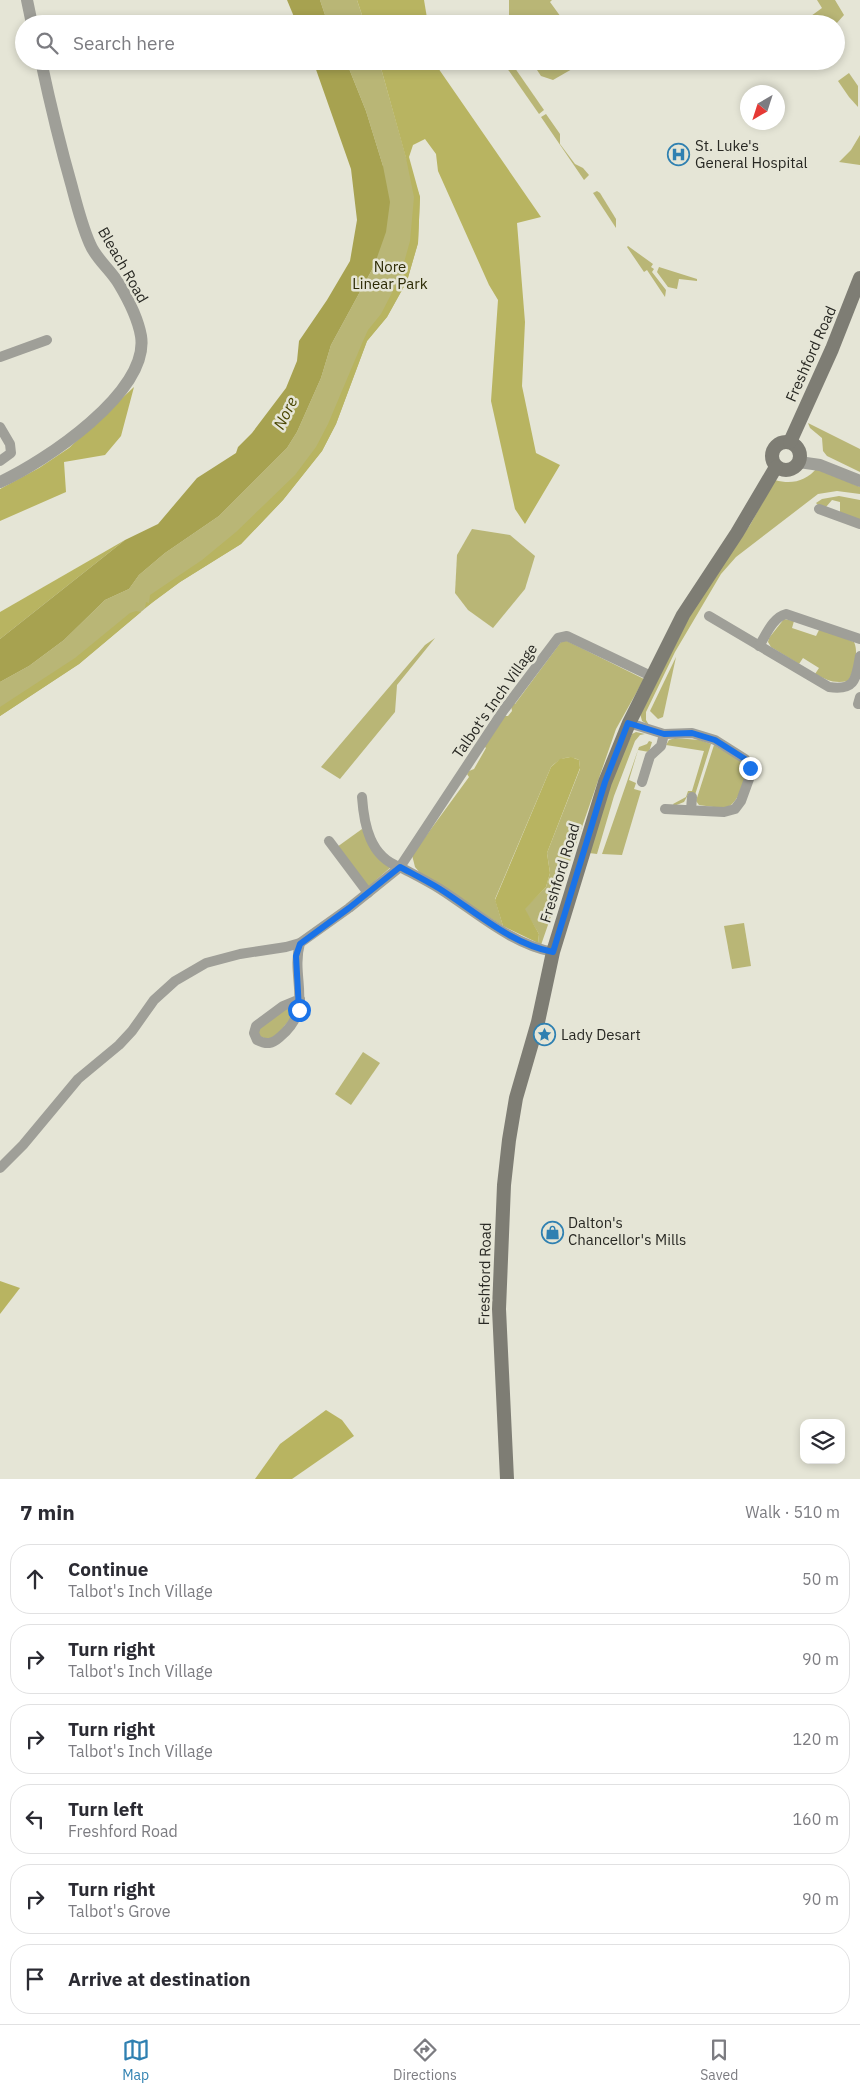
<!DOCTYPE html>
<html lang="en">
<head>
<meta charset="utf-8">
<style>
  body { margin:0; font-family:"IBM Plex Sans",sans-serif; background:#f2f2f3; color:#2b2b33 }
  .controls { position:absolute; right:15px; bottom:15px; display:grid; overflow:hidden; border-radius:10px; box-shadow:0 2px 8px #0003 }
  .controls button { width:45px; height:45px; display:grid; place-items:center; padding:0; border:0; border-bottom:1px solid #e1e1e2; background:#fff; color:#2b2b33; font:25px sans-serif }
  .compass { position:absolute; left:740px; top:85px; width:45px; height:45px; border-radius:50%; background:#fff; box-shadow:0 2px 8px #0003; rotate:219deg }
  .stop { position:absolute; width:15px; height:15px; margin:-11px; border:4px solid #1a73e8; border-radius:50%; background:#fff }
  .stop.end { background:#1a73e8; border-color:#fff; box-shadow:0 1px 5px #0008 }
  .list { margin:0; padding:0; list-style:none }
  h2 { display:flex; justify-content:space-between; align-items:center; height:65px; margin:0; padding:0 20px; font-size:21px }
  h2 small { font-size:16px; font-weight:400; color:#7c7c81 }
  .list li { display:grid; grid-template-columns:32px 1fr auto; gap:15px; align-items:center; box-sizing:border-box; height:70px; margin:0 10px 10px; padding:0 10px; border:1px solid #e1e1e2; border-radius:20px }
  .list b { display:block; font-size:19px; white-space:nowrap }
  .list p { margin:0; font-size:16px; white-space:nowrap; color:#7c7c81 }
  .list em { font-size:16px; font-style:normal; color:#7c7c81 }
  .icon { flex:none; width:28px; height:28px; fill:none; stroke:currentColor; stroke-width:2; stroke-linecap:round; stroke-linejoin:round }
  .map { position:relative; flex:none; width:860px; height:1479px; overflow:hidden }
  .search { position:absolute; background:#fff; box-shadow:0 2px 8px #0003; left:15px; right:15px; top:15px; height:55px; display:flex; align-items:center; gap:12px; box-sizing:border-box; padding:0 18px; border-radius:28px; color:#7c7c81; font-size:19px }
  .sheet { height:545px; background:#fff }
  nav { display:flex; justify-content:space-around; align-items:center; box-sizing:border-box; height:70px; border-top:1px solid #e1e1e2; background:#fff; font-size:14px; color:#7c7c81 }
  nav a { display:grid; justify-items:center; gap:2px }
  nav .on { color:#2f80b1 }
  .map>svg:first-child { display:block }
  .green { fill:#b9b676 }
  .forest { fill:#b8b461 }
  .water { fill:#a7a250 }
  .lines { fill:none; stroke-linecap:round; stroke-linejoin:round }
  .minor { stroke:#9f9f98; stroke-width:10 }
  .tertiary { stroke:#9f9f98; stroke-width:12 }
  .secondary { stroke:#7e7d74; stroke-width:14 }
  .route { stroke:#1a73e8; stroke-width:6 }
  .labels { text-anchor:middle; stroke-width:5; stroke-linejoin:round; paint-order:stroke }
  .poi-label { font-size:15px; fill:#282823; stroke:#e5e5d6; text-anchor:start }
  .street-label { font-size:15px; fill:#282823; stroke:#e5e5d6 }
  .park-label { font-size:15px; fill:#2d2b05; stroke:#e5e5d6 }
  .water-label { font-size:16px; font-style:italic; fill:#4a4602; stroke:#e5e5d6 }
</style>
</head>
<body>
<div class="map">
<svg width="860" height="1479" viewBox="0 0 860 1479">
  <rect width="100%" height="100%" fill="#e5e5d6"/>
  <!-- green -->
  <g class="green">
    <polygon points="320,0 357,0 365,24 328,24"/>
    <polygon points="509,0 552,0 550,2 566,24 509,24"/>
    <polygon points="817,0 835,0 844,15 836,24 800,24 822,8"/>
    <polygon points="346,61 379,61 406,157 420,197 418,243 407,281 387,317 367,341 336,424 322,451 283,500 241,544 180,582 154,601 79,664 0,716 0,682 29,666 64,640 105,600 129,589 139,575 165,553 219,516 287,448 297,432 321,378 331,345 374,266 383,166 366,111"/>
    <polygon points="502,61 510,61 544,110 539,114"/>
    <polygon points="531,61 577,61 579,65 553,80 541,76"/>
    <polygon points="849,73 858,86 858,107 849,97 838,81"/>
    <polygon points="546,114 560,134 560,144 575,164 583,168 589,175 584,180 541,117"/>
    <polygon points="860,135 860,165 839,162 851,150"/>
    <polygon points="597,191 600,193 616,219 616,228 593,193"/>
    <polygon points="628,246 653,264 651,267 654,269 652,272 666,290 665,297 647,270 644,272 627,247"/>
    <polygon points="659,267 697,279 697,281 679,279 677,289 668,287 657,272"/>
    <polygon points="808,423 860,449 860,472 827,456 823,451 822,438 810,428"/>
    <path d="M817 468 860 487V494L837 491 818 494 736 557 721 574 675 652 646 712V720L649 725 642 721 640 713 668 653 709 582 750 525 775 480C792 485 806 481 817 468Z"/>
    <polygon points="839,496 860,500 860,520 840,513 840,502 832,500 826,507 819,506 816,503 822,499"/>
    <polygon points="472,529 510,535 535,556 525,589 493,628 468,610 455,593 457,555"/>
    <path d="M784 619 794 621 792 628 816 636 820 628 854 642C859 652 854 672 848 681 834 684 827 680 815 674L819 668 803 658 799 664 771 647 768 642 769 638Z"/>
    <polygon points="435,638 397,685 395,712 340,779 321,767 425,645"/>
    <path d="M565 640 644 679 616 729 541 945 538 943 539 934 524 909 546 887 550 873 547 853 580 769 579 760C567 755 560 758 551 767L495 899 503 926 421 874 415 867 412 855 469 777 467 774 469 771 474 769 486 748 484 746 504 716H508L512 711 511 706 513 703 515 704 561 642Z"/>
    <polygon points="676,657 663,717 658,719 650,711"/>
    <polygon points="636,732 645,734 640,735 635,741 614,796 597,854 589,853 615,771 632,734"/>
    <polygon points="675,738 700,740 711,744 695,795 689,793 684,802 674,806 673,804 686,797 688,791 692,791 704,751 666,745 669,740"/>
    <polygon points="649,741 652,742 649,752 638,750 629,780 636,783 634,789 641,791 622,855 602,854 639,747 647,744"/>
    <path d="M714 745C723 751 736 756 743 764 750 773 738 805 727 807 719 809 708 806 699 805L696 801Z"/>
    <polygon points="362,829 391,867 368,887 337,847"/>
    <polygon points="744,923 751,966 732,969 724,926"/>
    <polygon points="295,1003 295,1013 273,1040 260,1037 258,1032 259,1026"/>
    <polygon points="363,1052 380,1063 351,1105 335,1094"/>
  </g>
  <!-- forest -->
  <g class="forest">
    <polygon points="357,0 424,0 428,24 365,24"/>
    <polygon points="379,61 435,61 436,65 541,217 517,223 525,322 522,386 536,453 560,465 525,524 515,509 491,401 498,300 489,285 438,171 436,154 425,139 413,145 409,157 420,197 418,243 407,281 387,317 367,341 336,424 322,451 283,500 241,544 180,582 145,608 146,602 149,603 150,595 202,560 236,532 295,475 316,447 328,424 363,341 368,330 381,314 400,277 410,241 414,197 406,158"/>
    <polygon points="134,387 121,436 105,455 64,462 66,492 0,521 0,489 39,468 69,448"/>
    <polygon points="125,540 0,639 0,612"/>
    <polygon points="136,611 141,612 79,664 0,716 0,707 75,658 130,613"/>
    <polygon points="571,757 579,760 580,768 547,853 550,873 546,887 525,909 539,934 538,943 503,926 495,900 551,767 560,759"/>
    <polygon points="0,1281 20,1288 0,1314"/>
    <polygon points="326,1410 342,1420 354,1436 292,1479 255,1479 280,1444"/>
  </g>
  <!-- water -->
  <g class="water">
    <polygon points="287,0 320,0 328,24 297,24"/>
    <polygon points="313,61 346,61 366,111 383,166 390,202 386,232 374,266 331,345 321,378 297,432 287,448 219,516 165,553 139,575 129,589 105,600 64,640 29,666 0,682 0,639 125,540 158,524 197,478 236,453 238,447 252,433 286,388 297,361 299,341 327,300 350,261 357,220 351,169"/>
  </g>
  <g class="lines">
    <!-- minor -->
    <g class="minor">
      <polyline points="0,357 47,340"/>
      <polyline points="0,427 10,444 11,453 0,461"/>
      <polyline points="819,509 860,524"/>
      <path d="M709 616 829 687C856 691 856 678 860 656"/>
      <path d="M759 646C766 635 773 617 786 614L860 639"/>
      <polyline points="860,697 858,704 860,704"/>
      <polyline points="629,723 664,734 692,733 715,740 745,759 750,768 749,779 741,801 735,809 724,812 665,809"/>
      <polyline points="642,782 650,756 661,746 664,734"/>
      <polyline points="691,810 692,797"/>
      <polyline points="329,841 368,893"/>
      <path d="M300 943C290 980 315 1008 280 1037 272 1044 267 1045 257 1040L254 1033 256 1026 283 1006 300 999"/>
      <path d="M553 952C511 944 476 912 440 889 427 881 413 874 400 867L503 711 558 638 567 636 651 676"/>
      <path d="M0 1168 23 1145 78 1079 119 1045 132 1031 154 1000 175 981 206 963 240 954 286 947 300 943 349 908 400 867C370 857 364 825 362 797"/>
    </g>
    <!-- tertiary -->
    <g class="tertiary">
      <polyline points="27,0 32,24"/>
      <polyline points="799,462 820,465 860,481"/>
      <path d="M0 482C44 462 150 392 141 336 138 319 128 299 119 284 111 270 96 259 90 244 82 226 77 206 72 187 60 145 50 103 41 61"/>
    </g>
    <!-- secondary -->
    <g class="secondary">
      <circle cx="786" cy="456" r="14"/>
      <polyline points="790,442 832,349 860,278"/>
      <polyline points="507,1479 499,1309 504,1185 509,1140 516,1098 538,1022 553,952 605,782 629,723 683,615 737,533 776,467"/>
    </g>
  </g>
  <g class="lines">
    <!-- route -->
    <path class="route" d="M299 1010 296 956 300 944 349 908 400 867C413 874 427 881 440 889 476 912 511 944 553 952L605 782 628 723 664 734 692 733 715 740 745 759 750 768"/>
  </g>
  <!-- icons -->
  <defs>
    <symbol id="hospital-ring" viewBox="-11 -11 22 22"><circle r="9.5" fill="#e5e5d6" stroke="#2f80b1" stroke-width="1.5"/><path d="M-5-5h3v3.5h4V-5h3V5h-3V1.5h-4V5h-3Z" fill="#2f80b1"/></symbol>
    <symbol id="sight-ring" viewBox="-11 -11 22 22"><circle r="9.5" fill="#e5e5d6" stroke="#2f80b1" stroke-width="1.5"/><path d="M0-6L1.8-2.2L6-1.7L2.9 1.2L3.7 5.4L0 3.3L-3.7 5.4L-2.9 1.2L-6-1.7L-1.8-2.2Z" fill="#2f80b1"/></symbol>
    <symbol id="shop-ring" viewBox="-11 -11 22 22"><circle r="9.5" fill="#e5e5d6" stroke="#2f80b1" stroke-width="1.5"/><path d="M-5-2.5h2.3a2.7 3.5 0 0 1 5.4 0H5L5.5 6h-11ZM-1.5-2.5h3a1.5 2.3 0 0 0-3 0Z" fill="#2f80b1"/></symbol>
  </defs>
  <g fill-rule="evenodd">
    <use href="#hospital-ring" x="666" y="142" width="25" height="25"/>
    <use href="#sight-ring" x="532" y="1022" width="25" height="25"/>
    <use href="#shop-ring" x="540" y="1220" width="25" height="25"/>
  </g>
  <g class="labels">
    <!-- poi labels -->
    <g class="poi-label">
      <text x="695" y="151">St. Luke's<tspan x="695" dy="17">General Hospital</tspan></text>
      <text x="561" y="1040">Lady Desart</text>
      <text x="568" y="1228">Dalton's<tspan x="568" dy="17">Chancellor's Mills</tspan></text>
    </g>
    <!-- street labels -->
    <g class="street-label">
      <text transform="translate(123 265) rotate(60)" y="5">Bleach Road</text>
      <text transform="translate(811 354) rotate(-66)" y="5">Freshford Road</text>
      <text transform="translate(495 701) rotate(-55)" y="5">Talbot's Inch Village</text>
      <text transform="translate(560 873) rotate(-73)" y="5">Freshford Road</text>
      <text transform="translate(485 1274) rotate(-89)" y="5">Freshford Road</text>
    </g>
    <!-- park labels -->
    <g class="park-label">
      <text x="390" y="272">Nore<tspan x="390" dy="17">Linear Park</tspan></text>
    </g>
    <!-- water labels -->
    <g class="water-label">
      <text transform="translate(285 413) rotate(-64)" y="6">Nore</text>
    </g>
  </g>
</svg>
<div class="controls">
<button><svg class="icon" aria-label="layers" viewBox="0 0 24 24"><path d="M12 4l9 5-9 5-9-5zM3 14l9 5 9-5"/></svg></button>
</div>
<svg class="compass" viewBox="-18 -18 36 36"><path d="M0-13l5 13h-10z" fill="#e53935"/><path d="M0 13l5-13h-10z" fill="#7c7c81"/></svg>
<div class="stop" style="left:299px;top:1010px"></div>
<div class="stop end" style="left:750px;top:768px"></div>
<div class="search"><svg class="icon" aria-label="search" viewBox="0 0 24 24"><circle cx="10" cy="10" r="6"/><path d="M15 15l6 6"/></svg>Search here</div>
</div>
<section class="sheet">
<h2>7 min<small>Walk · 510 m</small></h2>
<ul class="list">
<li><svg class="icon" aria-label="ahead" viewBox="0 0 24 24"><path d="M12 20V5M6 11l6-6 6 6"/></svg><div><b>Continue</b><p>Talbot's Inch Village</p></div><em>50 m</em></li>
<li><svg class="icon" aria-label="right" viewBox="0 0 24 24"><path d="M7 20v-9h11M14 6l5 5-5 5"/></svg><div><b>Turn right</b><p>Talbot's Inch Village</p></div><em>90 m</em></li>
<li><svg class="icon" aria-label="right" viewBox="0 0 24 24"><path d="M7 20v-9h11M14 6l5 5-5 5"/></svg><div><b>Turn right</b><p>Talbot's Inch Village</p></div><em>120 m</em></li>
<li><svg class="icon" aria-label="left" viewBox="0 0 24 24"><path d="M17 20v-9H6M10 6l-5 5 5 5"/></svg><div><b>Turn left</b><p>Freshford Road</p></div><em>160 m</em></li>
<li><svg class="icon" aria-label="right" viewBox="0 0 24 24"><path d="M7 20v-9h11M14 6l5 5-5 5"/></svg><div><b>Turn right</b><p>Talbot's Grove</p></div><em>90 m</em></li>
<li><svg class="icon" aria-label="arrive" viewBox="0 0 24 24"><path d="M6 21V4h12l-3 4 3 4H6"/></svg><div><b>Arrive at destination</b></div></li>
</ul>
</section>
<nav>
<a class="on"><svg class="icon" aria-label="map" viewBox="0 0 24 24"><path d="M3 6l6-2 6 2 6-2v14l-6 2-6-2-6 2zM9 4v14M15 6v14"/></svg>Map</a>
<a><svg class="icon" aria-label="directions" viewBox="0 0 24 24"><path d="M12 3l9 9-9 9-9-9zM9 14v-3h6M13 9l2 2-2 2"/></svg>Directions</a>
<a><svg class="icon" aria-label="saved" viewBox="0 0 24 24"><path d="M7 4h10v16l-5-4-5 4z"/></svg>Saved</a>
</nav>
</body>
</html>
